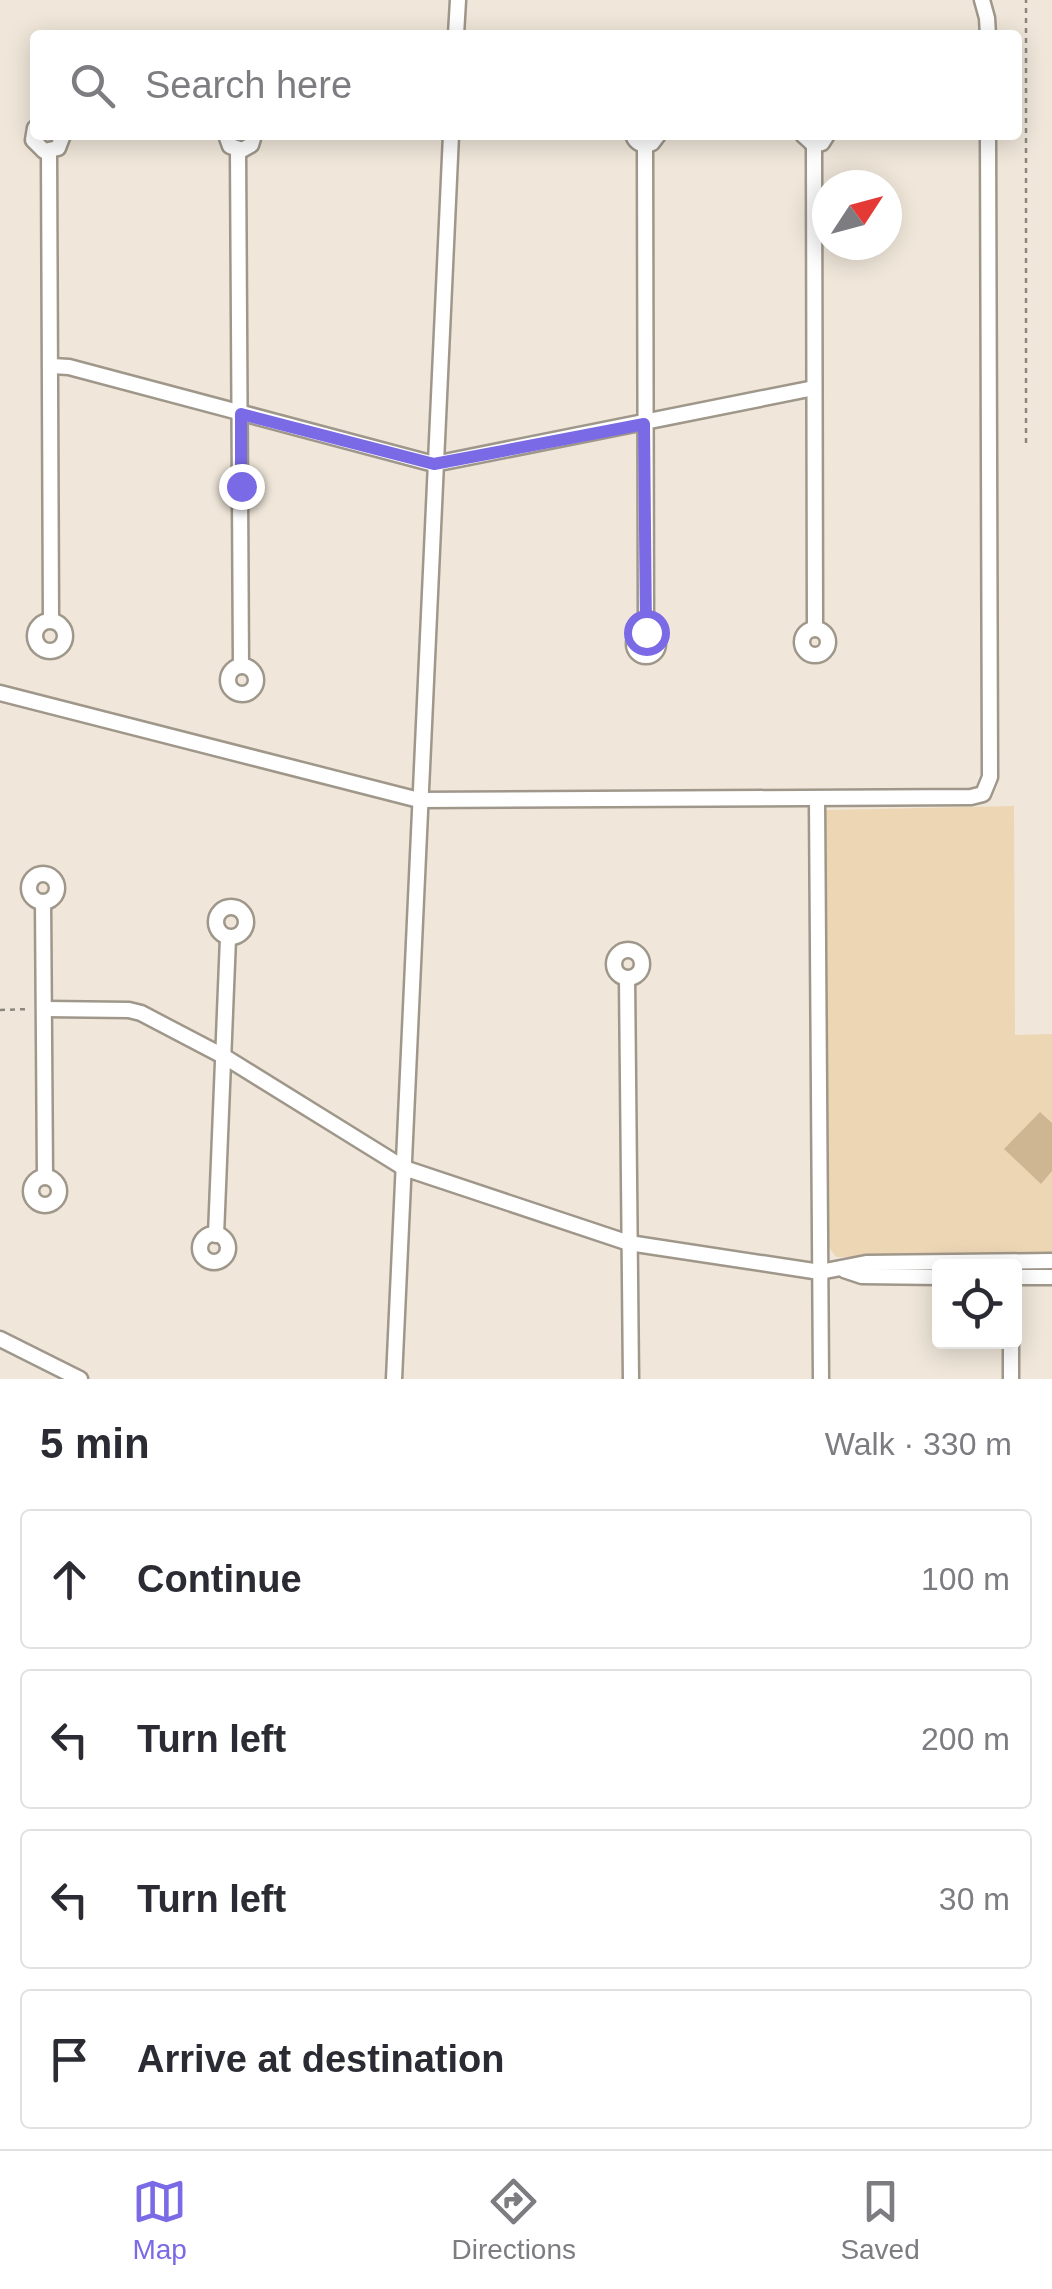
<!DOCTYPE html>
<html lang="en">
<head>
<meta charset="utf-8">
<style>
  body { margin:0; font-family:Arial,sans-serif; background:#f2f2f3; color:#2b2b33 }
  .controls { position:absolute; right:30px; bottom:30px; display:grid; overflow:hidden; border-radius:10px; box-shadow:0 5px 25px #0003 }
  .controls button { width:90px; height:90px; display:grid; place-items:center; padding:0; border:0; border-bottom:2px solid #e1e1e2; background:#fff; color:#2b2b33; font:50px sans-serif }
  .compass { position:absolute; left:812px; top:170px; width:90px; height:90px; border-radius:50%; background:#fff; box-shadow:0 5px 25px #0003; rotate:54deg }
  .stop { position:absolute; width:30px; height:30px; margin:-22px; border:8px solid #7a6ae5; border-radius:50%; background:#fff }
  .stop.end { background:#7a6ae5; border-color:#fff; box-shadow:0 2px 10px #0008 }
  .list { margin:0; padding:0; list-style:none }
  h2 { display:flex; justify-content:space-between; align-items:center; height:130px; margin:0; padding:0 40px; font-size:42px }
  h2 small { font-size:32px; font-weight:400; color:#7c7c81 }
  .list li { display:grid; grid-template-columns:65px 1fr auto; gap:30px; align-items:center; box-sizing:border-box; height:140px; margin:0 20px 20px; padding:0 20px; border:2px solid #e1e1e2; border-radius:10px }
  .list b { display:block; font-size:38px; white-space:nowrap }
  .list em { font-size:32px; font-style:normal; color:#7c7c81 }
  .icon { flex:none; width:55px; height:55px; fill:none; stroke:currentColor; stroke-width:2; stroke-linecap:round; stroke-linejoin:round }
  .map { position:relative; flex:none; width:1052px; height:1379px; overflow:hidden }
  .search { position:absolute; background:#fff; box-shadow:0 5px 25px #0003; left:30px; right:30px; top:30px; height:110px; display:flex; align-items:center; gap:25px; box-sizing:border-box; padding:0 35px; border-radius:10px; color:#7c7c81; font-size:38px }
  .sheet { height:770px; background:#fff }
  nav { display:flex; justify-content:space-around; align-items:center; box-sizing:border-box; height:140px; border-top:2px solid #e1e1e2; background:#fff; font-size:28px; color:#7c7c81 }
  nav a { display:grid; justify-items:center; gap:5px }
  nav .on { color:#7a6ae5 }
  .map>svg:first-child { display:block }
  .green { fill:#edd6b4 }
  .water { fill:#cdb691 }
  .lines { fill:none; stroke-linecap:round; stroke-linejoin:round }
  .street-casing { stroke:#9f978a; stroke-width:19 }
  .path { stroke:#8c867d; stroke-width:2.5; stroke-dasharray:5 5; stroke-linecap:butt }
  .street { stroke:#fff; stroke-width:14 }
  .route { stroke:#7a6ae5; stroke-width:12 }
</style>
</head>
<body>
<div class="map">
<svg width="1052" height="1379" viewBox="0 0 1052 1379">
  <rect width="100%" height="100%" fill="#f0e7da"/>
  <!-- green -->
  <polygon class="green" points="1014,806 1015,1035 1052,1034 1052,1255 836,1257 828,1246 826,810"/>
  <!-- water -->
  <polygon class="water" points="1040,1112 1052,1123 1052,1171 1041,1184 1004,1149"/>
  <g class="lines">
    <defs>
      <g id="street">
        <polyline points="982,0 987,18 988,35"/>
        <polyline points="456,35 458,0"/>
        <polyline points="35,128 33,140 44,151 58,148 63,135"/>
        <polyline points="226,135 230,146 242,150 251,145 254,135"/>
        <path d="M633 135C636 144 644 147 652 143L658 135"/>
        <polyline points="803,135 814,145 822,143 827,135"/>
        <polyline points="645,145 646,632"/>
        <polyline points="814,145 815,629"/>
        <polyline points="238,150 241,666"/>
        <polyline points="49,151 51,620"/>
        <polyline points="52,366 69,367 434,464 814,388"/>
        <circle cx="50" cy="636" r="15"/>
        <circle cx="815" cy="642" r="13"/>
        <circle cx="646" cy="644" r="12"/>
        <circle cx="242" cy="680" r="14"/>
        <polyline points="0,693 419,800 971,797 983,794 990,777 988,135"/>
        <polyline points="817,800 821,1379"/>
        <circle cx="43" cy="888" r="14"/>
        <polyline points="43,902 45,1177"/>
        <circle cx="231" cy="922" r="15"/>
        <circle cx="628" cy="964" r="14"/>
        <polyline points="627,978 631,1379"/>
        <polyline points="46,1009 129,1010 141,1013 225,1057 404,1168 629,1243 820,1272 866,1263 1052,1261"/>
        <circle cx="45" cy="1191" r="14"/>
        <circle cx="214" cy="1248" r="14"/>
        <polyline points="216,1235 228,938"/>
        <polyline points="844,1270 862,1276 940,1277"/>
        <polyline points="1014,1277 1052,1277"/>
        <polyline points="0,1339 80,1379"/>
        <polyline points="1011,1342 1011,1379"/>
        <polyline points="394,1379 451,135"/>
      </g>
    </defs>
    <!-- street casing -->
    <use href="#street" class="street-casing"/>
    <!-- path -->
    <g class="path">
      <polyline points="1026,443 1026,0"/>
      <polyline points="0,1010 29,1009"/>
    </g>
    <!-- street -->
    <use href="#street" class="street"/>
  </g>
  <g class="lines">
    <!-- route -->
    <polyline class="route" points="241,486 241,414 434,464 644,424 646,632"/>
  </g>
</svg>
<div class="controls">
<button><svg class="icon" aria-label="locate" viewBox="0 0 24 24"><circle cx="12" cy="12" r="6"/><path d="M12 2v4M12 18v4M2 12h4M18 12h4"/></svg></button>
</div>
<svg class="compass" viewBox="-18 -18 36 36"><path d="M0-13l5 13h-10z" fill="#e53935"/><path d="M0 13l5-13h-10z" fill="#7c7c81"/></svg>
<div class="stop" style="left:646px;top:632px"></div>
<div class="stop end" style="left:241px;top:486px"></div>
<div class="search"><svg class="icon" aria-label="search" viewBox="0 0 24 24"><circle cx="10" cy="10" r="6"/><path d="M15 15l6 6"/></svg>Search here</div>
</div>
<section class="sheet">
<h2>5 min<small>Walk · 330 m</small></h2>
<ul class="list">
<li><svg class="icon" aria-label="ahead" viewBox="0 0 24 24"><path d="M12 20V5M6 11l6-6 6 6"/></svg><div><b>Continue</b></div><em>100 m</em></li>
<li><svg class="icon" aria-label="left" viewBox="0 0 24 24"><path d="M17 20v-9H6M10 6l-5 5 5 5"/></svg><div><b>Turn left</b></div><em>200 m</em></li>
<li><svg class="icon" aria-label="left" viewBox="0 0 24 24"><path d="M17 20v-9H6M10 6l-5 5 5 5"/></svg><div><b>Turn left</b></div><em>30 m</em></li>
<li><svg class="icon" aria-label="arrive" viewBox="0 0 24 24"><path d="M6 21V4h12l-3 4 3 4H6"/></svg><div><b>Arrive at destination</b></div></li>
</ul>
</section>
<nav>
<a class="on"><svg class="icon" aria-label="map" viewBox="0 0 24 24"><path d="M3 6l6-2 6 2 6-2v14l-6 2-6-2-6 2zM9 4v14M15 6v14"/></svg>Map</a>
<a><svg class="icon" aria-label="directions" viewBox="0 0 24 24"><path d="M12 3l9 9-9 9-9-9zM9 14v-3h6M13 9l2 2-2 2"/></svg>Directions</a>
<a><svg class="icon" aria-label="saved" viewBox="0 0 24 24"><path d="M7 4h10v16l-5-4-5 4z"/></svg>Saved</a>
</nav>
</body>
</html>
